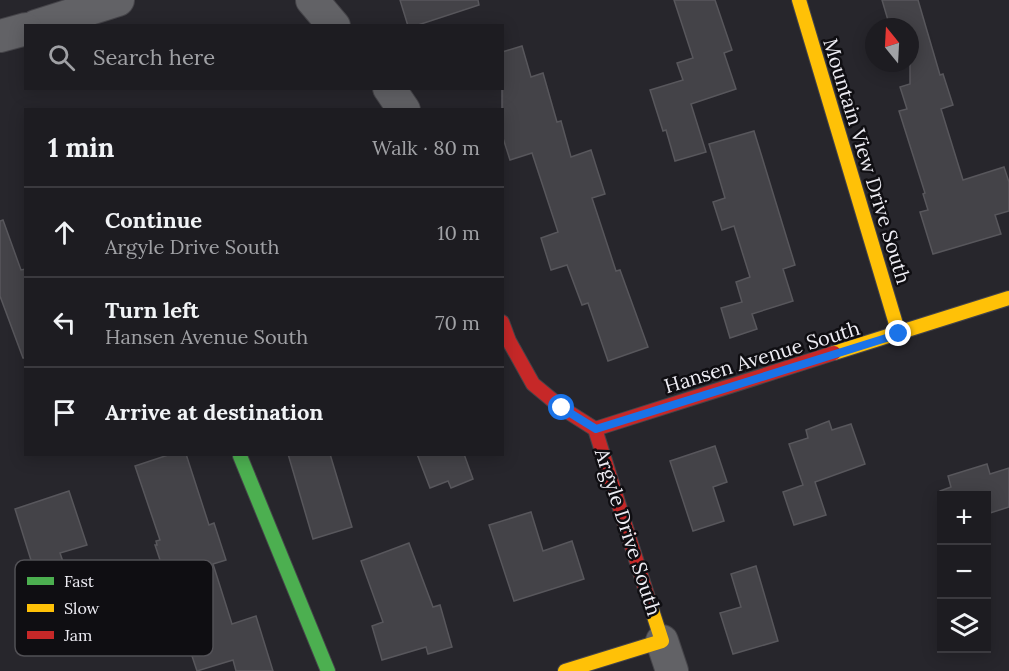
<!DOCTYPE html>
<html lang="en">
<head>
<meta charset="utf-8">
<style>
  body { margin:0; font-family:Lora,serif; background:#25252a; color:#f1f3f6 }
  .controls { position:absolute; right:18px; bottom:18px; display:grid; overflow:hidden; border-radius:0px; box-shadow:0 3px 15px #0003 }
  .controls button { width:54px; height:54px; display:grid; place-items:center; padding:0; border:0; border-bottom:2px solid #3b3a3f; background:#1d1c21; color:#f1f3f6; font:30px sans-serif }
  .compass { position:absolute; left:865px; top:18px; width:54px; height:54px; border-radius:50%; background:#1d1c21; box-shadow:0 3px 15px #0003; rotate:342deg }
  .stop { position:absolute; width:18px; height:18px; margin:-14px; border:4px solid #1a73e8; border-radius:50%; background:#fff }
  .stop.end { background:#1a73e8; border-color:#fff; box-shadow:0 2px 6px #0008 }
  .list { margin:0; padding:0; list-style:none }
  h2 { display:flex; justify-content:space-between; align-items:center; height:78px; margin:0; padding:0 24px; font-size:26px }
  h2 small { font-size:20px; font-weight:400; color:#a0a1a5 }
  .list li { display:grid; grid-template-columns:39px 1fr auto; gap:18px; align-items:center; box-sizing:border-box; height:90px; padding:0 24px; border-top:2px solid #3b3a3f }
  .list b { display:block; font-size:22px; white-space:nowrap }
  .list p { margin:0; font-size:20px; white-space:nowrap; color:#a0a1a5 }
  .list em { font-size:20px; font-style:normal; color:#a0a1a5 }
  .icon { flex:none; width:33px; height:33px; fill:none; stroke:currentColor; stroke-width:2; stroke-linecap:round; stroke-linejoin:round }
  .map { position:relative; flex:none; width:1009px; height:671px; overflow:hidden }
  .search { position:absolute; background:#1d1c21; box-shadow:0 3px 15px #0003; left:24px; top:24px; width:480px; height:66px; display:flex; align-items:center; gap:15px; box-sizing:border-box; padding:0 21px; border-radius:0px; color:#a0a1a5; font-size:22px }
  .panel { position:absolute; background:#1d1c21; box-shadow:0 3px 15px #0003; left:24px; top:108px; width:480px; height:348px; border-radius:0px }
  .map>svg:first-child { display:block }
  .building { fill:#444348; stroke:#58575c; stroke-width:1.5 }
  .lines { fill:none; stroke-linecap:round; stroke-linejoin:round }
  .street-casing { stroke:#454449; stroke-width:34 }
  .fast-casing { stroke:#454449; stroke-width:16 }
  .slow-casing { stroke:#454449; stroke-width:16 }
  .jam-casing { stroke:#454449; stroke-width:16 }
  .street { stroke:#626266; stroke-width:32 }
  .fast { stroke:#4caf50; stroke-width:14 }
  .slow { stroke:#ffc107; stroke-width:14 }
  .jam { stroke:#c62828; stroke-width:14 }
  .route { stroke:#1a73e8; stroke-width:8 }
  .labels { text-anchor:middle; stroke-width:5; stroke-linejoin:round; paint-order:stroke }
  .street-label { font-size:20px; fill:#eeedf4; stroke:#0f0e12 }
  .key { fill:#0f0e12; stroke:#525156; stroke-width:1.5 }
  .key-label { font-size:16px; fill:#eeedf4 }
</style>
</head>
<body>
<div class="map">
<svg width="1009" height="671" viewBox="0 0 1009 671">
  <rect width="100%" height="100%" fill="#27262c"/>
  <!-- building -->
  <g class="building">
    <polygon points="400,0 478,0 479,5 415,26 408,26"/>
    <polygon points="674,0 715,0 732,50 724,53 736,89 691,104 706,152 675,161 666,130 663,131 650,90 683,80 677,63 693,58"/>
    <polygon points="882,0 918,0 940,75 943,74 953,105 941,109 963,180 1004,167 1009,182 1009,211 995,215 1001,234 933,254 920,212 928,210 923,194 925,193 899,111 907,109 900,87 910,84 910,27 890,27"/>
    <polygon points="522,46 531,77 543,73 557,122 561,121 571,157 591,150 605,194 592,198 616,271 620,270 648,347 608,361 588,303 582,305 567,265 551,270 541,238 558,232 532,153 510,160 502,135 502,52"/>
    <polygon points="754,131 795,265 783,269 793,301 752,314 757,329 730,338 721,308 742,302 736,282 750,277 734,226 722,230 713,202 725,198 709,144"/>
    <polygon points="3,220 21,270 26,269 26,358 23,358 0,296 0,221"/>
    <polygon points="829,421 832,430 851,424 865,464 815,482 826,515 794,525 783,492 803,485 789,444 808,438 806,430"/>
    <polygon points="715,446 727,482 713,487 724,521 693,531 670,461"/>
    <polygon points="171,454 186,454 209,525 214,523 226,560 213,564 232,624 256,616 273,671 236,671 233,660 197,671 155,545 157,545 156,541 160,540 135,466"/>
    <polygon points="288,454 330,454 352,527 313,539"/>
    <polygon points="417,454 464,454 473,479 451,488 448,481 430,488"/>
    <polygon points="987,464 990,474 1009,468 1009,507 987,514 987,495 941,495 940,491 951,487 948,476"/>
    <polygon points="69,491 87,545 60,553 88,634 45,649 34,618 44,614 31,574 35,573 15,509"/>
    <polygon points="531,512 543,551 572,541 584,579 514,601 489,525"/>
    <polygon points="409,543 433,607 440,605 452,647 428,654 426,647 382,660 372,626 383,622 361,561"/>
    <polygon points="756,566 778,641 733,654 720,613 741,607 731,574"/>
  </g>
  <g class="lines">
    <defs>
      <g id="street">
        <polyline points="312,0 334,26"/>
        <polyline points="36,26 118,0"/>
        <polyline points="0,36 26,29"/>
        <polyline points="389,88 404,110"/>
        <polyline points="662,641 672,671"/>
      </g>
      <polyline id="fast" points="240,456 328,671"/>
      <g id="slow">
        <polyline points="799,0 899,334"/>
        <polyline points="834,353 1009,298"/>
        <polyline points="565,671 662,641 650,604"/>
      </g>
      <g id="jam">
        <polyline points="502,322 509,341 533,384 562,408 595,429 650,604"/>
        <polyline points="595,429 834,353"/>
      </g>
    </defs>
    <!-- street casing -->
    <use href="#street" class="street-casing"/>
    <!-- fast casing -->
    <use href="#fast" class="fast-casing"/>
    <!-- slow casing -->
    <use href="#slow" class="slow-casing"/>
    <!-- jam casing -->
    <use href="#jam" class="jam-casing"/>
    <!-- street -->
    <use href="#street" class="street"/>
    <!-- fast -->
    <use href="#fast" class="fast"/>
    <!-- slow -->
    <use href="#slow" class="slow"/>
    <!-- jam -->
    <use href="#jam" class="jam"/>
  </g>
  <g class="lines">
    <!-- route -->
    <polyline class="route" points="562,408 596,429 899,334"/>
  </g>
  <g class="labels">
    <!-- street labels -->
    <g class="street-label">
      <text transform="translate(867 161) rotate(73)" y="7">Mountain View Drive South</text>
      <text transform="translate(762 357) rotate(-17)" y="7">Hansen Avenue South</text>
      <text transform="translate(628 532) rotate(72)" y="7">Argyle Drive South</text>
    </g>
  </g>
  <!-- legend -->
  <rect x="15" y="560" width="198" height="96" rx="9" class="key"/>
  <rect x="27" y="577" width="27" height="8" fill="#4caf50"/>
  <rect x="27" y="604" width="27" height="8" fill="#ffc107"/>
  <rect x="27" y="631" width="27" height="8" fill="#c62828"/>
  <g class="key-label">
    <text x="64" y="587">Fast</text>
    <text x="64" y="614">Slow</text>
    <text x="64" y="641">Jam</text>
  </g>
</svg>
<div class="controls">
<button>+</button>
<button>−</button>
<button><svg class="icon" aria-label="layers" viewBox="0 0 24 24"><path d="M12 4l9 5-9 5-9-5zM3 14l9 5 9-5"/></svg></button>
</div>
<svg class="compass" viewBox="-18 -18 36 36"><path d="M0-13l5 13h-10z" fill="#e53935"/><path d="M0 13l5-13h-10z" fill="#a0a1a5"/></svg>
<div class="stop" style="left:562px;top:408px"></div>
<div class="stop end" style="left:899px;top:334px"></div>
<div class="search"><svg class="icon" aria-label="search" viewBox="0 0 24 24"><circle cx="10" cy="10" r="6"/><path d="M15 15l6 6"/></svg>Search here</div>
<section class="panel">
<h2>1 min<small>Walk · 80 m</small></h2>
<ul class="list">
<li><svg class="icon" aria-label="ahead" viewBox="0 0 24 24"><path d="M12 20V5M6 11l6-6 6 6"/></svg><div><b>Continue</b><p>Argyle Drive South</p></div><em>10 m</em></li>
<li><svg class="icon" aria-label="left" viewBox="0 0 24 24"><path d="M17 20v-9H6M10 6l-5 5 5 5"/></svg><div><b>Turn left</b><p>Hansen Avenue South</p></div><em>70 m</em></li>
<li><svg class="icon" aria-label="arrive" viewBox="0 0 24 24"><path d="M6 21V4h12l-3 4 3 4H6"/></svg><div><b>Arrive at destination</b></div></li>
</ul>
</section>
</div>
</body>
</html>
